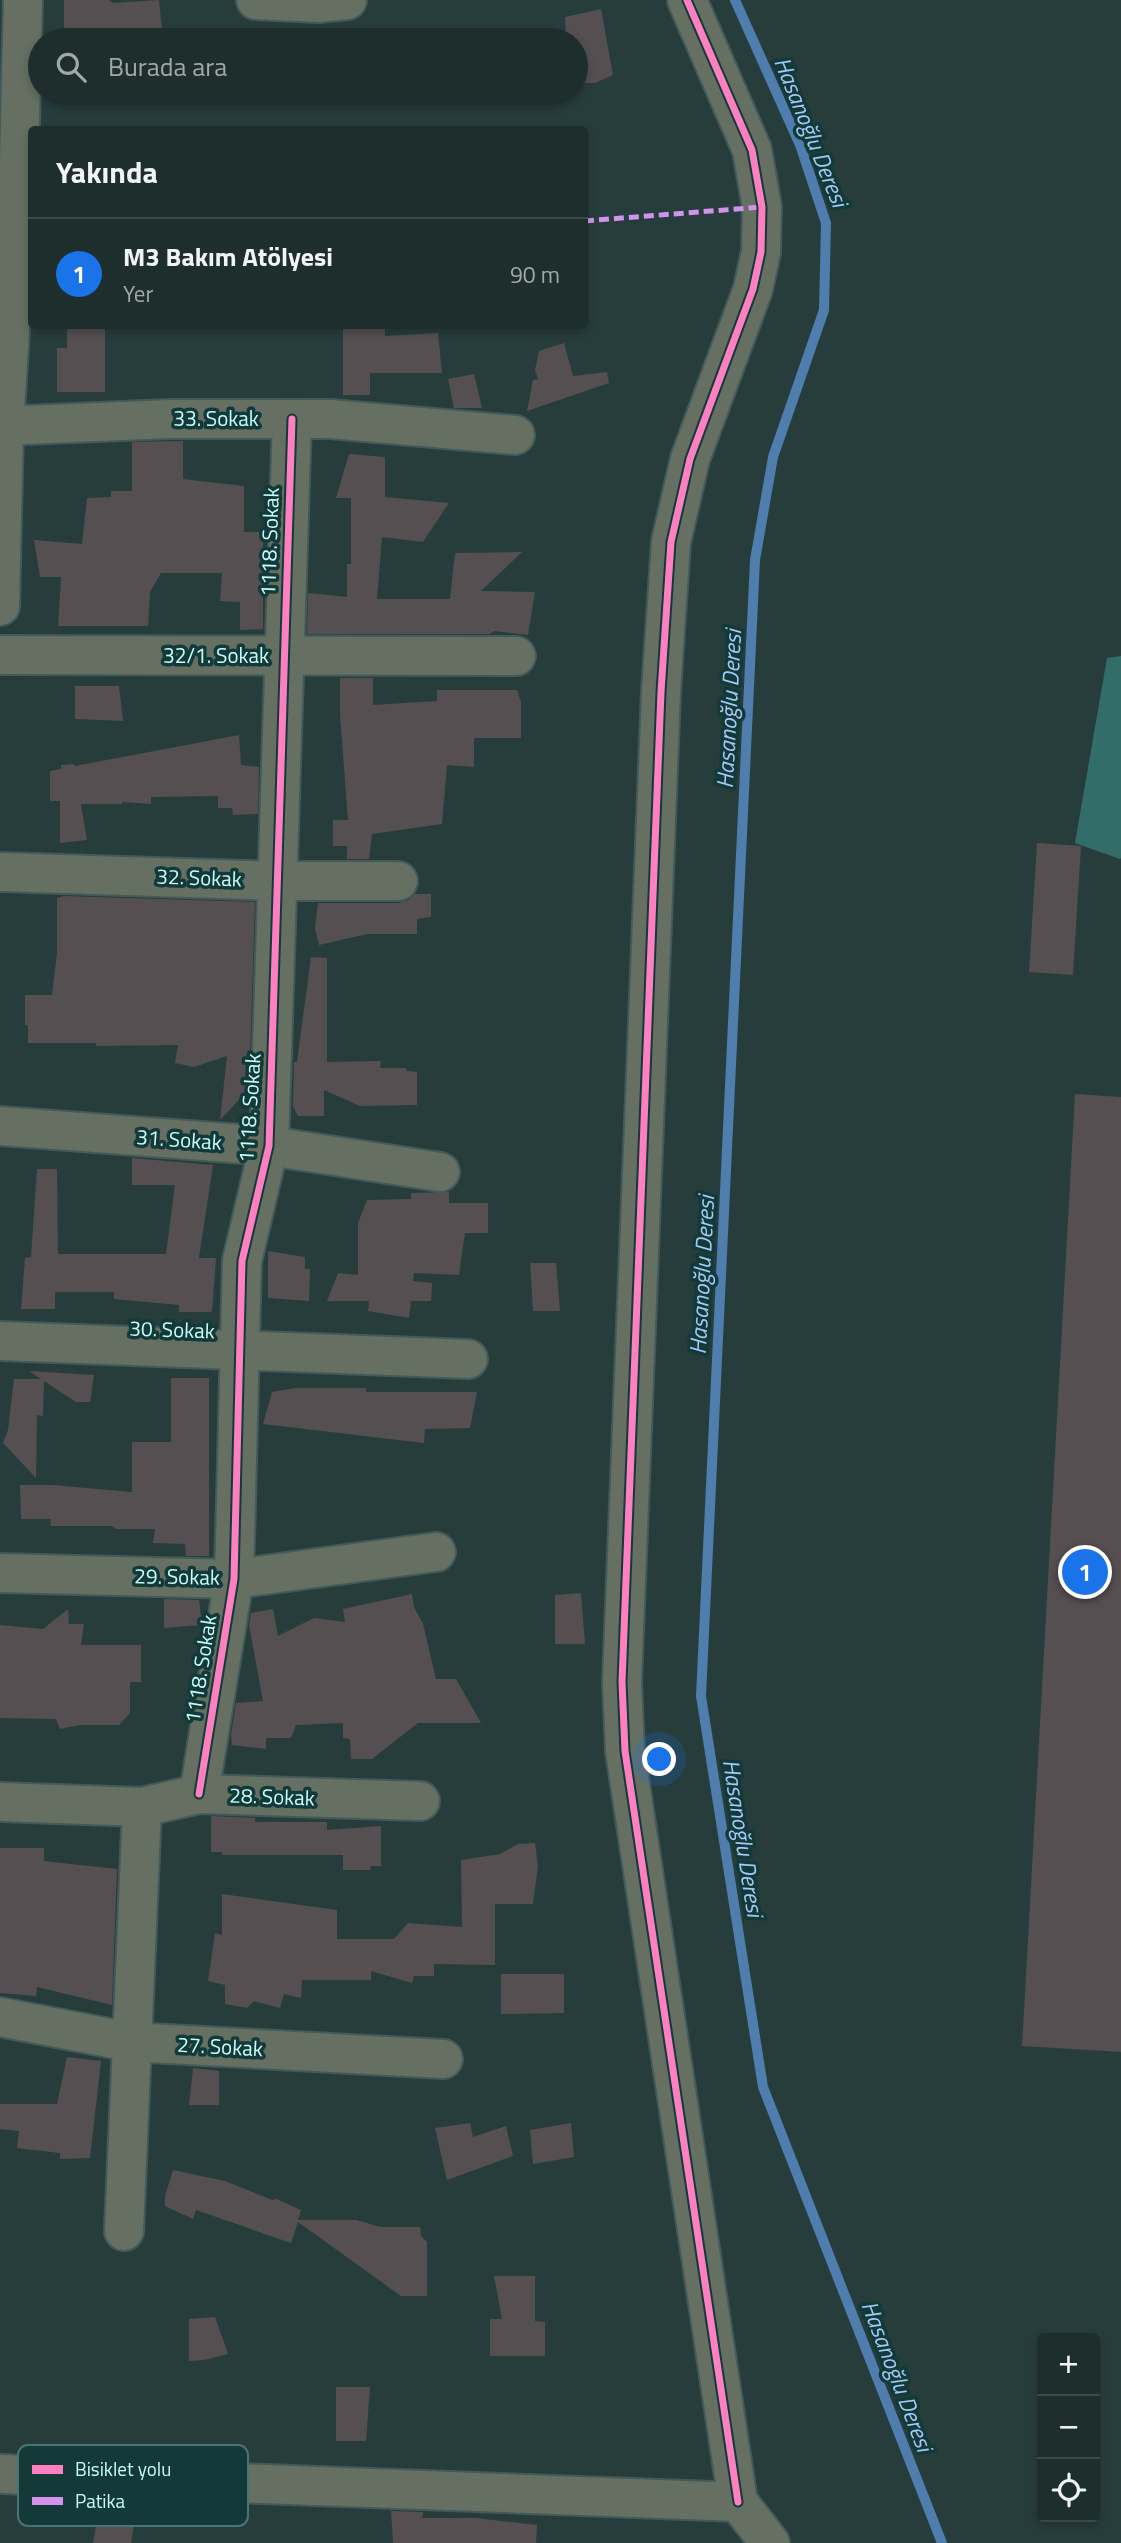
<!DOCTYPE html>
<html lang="tr">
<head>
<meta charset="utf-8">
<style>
  body { margin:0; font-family:"Titillium Web",sans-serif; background:#253635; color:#f1f3f6 }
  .controls { position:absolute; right:21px; bottom:21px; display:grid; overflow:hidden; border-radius:7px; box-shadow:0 4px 10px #0003 }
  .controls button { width:63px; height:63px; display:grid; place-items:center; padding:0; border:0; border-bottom:2px solid #3b4a49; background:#1d2e2d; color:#f1f3f6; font:35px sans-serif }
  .you { position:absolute; left:660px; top:1760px; width:24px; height:24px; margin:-18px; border:5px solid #fff; border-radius:50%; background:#1a73e8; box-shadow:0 0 0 10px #1a73e833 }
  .badge { display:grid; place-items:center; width:46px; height:46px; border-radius:50%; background:#1a73e8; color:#fff; font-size:23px; font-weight:700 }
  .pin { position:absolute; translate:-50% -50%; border:4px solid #fff; box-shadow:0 2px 7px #0006 }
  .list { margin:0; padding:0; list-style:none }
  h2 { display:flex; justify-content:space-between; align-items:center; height:91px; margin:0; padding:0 28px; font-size:30px }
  h2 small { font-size:23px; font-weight:400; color:#a0a8aa }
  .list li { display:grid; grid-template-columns:46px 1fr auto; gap:21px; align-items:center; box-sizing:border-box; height:112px; padding:0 28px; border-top:2px solid #3b4a49 }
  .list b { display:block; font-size:26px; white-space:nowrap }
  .list p { margin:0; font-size:23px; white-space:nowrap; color:#a0a8aa }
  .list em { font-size:23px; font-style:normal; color:#a0a8aa }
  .icon { flex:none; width:38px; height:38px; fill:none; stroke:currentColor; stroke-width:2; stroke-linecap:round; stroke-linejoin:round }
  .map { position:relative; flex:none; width:1121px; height:2543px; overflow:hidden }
  .search { position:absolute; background:#1d2e2d; box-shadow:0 4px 10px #0003; left:28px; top:28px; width:560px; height:77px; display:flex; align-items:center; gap:18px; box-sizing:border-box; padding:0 24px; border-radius:38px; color:#a0a8aa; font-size:26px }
  .panel { position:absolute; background:#1d2e2d; box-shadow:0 4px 10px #0003; left:28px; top:126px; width:560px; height:203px; border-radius:7px }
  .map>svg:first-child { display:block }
  .green { fill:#336d6a }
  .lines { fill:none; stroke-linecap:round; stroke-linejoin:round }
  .stream { stroke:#4f7dae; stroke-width:10 }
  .building { fill:#554f51 }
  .minor-casing { stroke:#425a59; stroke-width:42 }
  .minor { stroke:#656f62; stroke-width:38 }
  .quiet { stroke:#d193ec; stroke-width:5; stroke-dasharray:10 5; stroke-linecap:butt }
  .cycleway-casing { stroke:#133a39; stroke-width:11 }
  .cycleway { stroke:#ff80c0; stroke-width:7 }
  .labels { text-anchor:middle; stroke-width:7; stroke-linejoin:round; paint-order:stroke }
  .street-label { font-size:21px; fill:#c7fdfa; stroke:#133a39 }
  .water-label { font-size:23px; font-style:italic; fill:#a3caf8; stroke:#133a39 }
  .key { fill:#133a39; stroke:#497473; stroke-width:2 }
  .key-label { font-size:19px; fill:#c7fdfa }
</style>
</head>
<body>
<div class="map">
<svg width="1121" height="2543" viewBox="0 0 1121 2543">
  <rect width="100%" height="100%" fill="#273d3c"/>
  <!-- green -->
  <polygon class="green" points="1121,656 1121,858 1120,859 1075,843 1107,658"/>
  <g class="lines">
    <!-- stream -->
    <polyline class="stream" points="735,0 800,145 826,223 824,310 773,457 755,560 701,1696 763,2087 942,2543"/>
  </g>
  <!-- building -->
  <g class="building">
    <polygon points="64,0 109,0 113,3 159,0 162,29 112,29 112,33 64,33"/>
    <polygon points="601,9 613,75 595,83 580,83 576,66 576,40 566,40 565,17"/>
    <polygon points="67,326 105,326 105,392 57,392 57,348 67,348"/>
    <polygon points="343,326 385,326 385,336 438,333 442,373 370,373 370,395 343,395"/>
    <polygon points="564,343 573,376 607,372 609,383 527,411 533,380 538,379 535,370 539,351"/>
    <polygon points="474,374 482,408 454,408 448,379"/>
    <polygon points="183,441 183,479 244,486 244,532 263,532 263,629 240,630 240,602 220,601 222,573 161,573 150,592 148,626 58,626 61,577 40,577 34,540 82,544 87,498 111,497 111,491 132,491 132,442"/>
    <polygon points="349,454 385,457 385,497 449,503 423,542 382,537 377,599 450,599 455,553 522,552 481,591 535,592 528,635 494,631 490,634 307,634 308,593 347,597 347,564 351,564 351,498 336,498"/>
    <polygon points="340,678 373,678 373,705 437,701 437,690 517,690 521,702 521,738 474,738 474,767 447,765 442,824 372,834 369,859 347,859 347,846 333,846 333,820 348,820 340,715"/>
    <polygon points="75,686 119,686 123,721 75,719"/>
    <polygon points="239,735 241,765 259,767 258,814 233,815 232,808 218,808 218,796 151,797 151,804 122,802 122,804 81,804 87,840 60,843 60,801 50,801 50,771 61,769 61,765 74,764 75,766"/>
    <polygon points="1037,843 1081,846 1073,975 1029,972"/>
    <polygon points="415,894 431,894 431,917 417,919 417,934 367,934 319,945 315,929 318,903 398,903 408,900"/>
    <polygon points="64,896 255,902 249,1089 220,1120 227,1056 194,1067 175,1063 178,1045 96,1046 96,1043 28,1043 28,1025 25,1025 25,995 52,995 57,953 57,898"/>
    <polygon points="311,957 327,958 327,1062 381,1061 380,1068 406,1068 407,1071 417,1072 417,1105 360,1106 324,1090 324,1116 298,1116 293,1106 294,1062 297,1062"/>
    <polygon points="1075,1094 1121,1097 1121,2052 1022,2046"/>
    <polygon points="132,1158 213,1165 199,1258 216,1258 212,1312 179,1312 179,1305 114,1299 114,1292 55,1292 55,1309 21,1309 25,1258 31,1257 37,1169 57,1169 58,1254 166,1254 175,1185 132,1185"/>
    <polygon points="449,1192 449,1203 488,1203 488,1233 465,1233 459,1275 414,1273 413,1281 432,1283 431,1301 411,1301 409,1318 368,1311 369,1301 327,1301 338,1273 358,1275 358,1223 367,1200 411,1199 411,1193"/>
    <polygon points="268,1251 305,1257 305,1269 310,1269 309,1301 268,1298"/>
    <polygon points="530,1263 556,1263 560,1311 533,1311"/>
    <polygon points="29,1371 94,1375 90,1402 76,1402 44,1381 43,1416 37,1415 36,1478 3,1443 8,1430 14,1379 41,1379"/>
    <polygon points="171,1378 209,1378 209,1556 186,1556 185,1544 153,1543 155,1529 116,1529 112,1526 50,1526 51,1519 21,1519 20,1485 53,1485 132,1492 132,1442 171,1442"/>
    <polygon points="295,1388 366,1388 366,1392 477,1392 470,1428 425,1429 424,1443 263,1424 272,1392"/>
    <polygon points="581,1593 585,1644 555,1644 555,1595"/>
    <polygon points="412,1594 414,1607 423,1624 436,1679 456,1679 481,1723 418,1723 372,1759 351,1759 350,1739 343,1738 343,1723 296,1725 291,1738 266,1738 266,1749 232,1745 231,1735 236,1703 263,1701 249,1625 251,1613 273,1609 278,1636 314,1618 345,1622 343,1609"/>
    <polygon points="164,1599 199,1600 202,1625 164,1628"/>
    <polygon points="68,1609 69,1624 84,1624 81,1645 141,1645 141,1682 130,1682 130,1713 119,1725 80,1725 60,1729 56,1719 0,1718 0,1625 43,1629"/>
    <polygon points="211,1816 255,1818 255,1822 327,1822 327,1830 381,1826 381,1866 371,1866 370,1870 343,1870 343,1855 222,1855 222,1852 211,1852"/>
    <polygon points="535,1843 538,1866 533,1904 495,1904 495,1965 434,1964 434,1976 414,1976 412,1983 371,1971 371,1980 302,1980 301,1998 284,1994 280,2008 254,2001 247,2008 225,2004 225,1985 208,1981 215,1933 222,1935 222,1894 337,1910 337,1939 394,1939 408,1923 462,1927 461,1860 500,1854 518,1844"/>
    <polygon points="0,1848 44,1848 44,1861 117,1869 112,2005 37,1987 36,1996 0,1993"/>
    <polygon points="501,1974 564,1974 564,2013 501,2014"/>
    <polygon points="67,2057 101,2061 90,2158 60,2159 60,2153 17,2148 19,2131 0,2129 0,2104 57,2104"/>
    <polygon points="193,2068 219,2071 219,2105 189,2105"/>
    <polygon points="470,2123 473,2137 506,2126 513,2156 447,2180 435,2128"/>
    <polygon points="571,2123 574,2157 533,2164 530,2130"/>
    <polygon points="173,2170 225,2181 272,2200 276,2199 301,2210 298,2220 356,2220 381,2227 420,2227 421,2236 427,2242 427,2296 401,2296 298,2222 291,2243 196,2210 193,2219 165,2206 165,2196"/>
    <polygon points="494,2276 535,2276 535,2321 545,2322 545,2356 490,2356 490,2319 502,2319"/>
    <polygon points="215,2317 228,2354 204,2360 189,2361 189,2319"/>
    <polygon points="336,2387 370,2387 366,2441 336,2441"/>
    <polygon points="100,2501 137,2506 131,2543 93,2543"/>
    <polygon points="391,2511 423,2512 422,2518 475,2518 537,2525 536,2543 393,2543"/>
  </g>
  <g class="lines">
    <defs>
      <g id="minor">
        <polyline points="256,0 318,3 347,0"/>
        <polyline points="687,0 752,150 762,207 761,252 753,289 690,459 671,542 661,692 622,1682 625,1751 738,2502"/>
        <polyline points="0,426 170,419 330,419 515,435"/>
        <polyline points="0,606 4,426 18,202 23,0"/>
        <polyline points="0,655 516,656"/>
        <polyline points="0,872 278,881 398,881"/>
        <polyline points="0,1126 269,1146 440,1172"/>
        <polyline points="0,1341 468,1359"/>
        <polyline points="0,1573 234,1579 436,1552"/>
        <polyline points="199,1794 234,1579 242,1261 269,1146 292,419"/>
        <polyline points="0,1802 142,1807 199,1794 420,1801"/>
        <polyline points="0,2017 130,2042 443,2059"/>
        <polyline points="124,2231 142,1807"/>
        <polyline points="0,2474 738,2502 770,2543"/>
      </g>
    </defs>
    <!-- minor casing -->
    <use href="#minor" class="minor-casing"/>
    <!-- minor -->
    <use href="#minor" class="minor"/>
    <!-- quiet -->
    <polyline class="quiet" points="584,221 762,207"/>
    <defs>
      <g id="cycleway">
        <polyline points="687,0 752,150 762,207 761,252 753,289 690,459 671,542 661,692 622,1682 625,1751 738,2502"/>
        <polyline points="199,1794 234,1579 242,1261 269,1146 292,419"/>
      </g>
    </defs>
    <!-- cycleway casing -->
    <use href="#cycleway" class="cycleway-casing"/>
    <!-- cycleway -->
    <use href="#cycleway" class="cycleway"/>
  </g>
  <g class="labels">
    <!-- street labels -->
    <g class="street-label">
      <text x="216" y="426">33. Sokak</text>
      <text transform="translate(270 542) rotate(-88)" y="7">1118. Sokak</text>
      <text x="216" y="663">32/1. Sokak</text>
      <text transform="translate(199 878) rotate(2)" y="7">32. Sokak</text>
      <text transform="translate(250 1108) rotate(-86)" y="7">1118. Sokak</text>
      <text transform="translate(179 1140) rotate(4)" y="7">31. Sokak</text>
      <text transform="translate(172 1330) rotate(2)" y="7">30. Sokak</text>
      <text transform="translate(177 1577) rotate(1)" y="7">29. Sokak</text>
      <text transform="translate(201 1669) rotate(-81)" y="7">1118. Sokak</text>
      <text transform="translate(272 1797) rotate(2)" y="7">28. Sokak</text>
      <text transform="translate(220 2047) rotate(3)" y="7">27. Sokak</text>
    </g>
    <!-- water labels -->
    <g class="water-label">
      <text transform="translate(811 132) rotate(68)" y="8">Hasanoğlu Deresi</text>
      <text transform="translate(729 709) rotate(-87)" y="8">Hasanoğlu Deresi</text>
      <text transform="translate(702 1275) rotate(-87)" y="8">Hasanoğlu Deresi</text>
      <text transform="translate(743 1838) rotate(81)" y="8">Hasanoğlu Deresi</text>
      <text transform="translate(897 2376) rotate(69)" y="8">Hasanoğlu Deresi</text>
    </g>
  </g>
  <!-- legend -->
  <rect x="18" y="2445" width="230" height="81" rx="10" class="key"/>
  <rect x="32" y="2465" width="31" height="9" fill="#ff80c0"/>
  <rect x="32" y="2497" width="31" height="8" fill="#d193ec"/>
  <g class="key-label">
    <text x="75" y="2476">Bisiklet yolu</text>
    <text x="75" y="2508">Patika</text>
  </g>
</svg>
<div class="controls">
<button>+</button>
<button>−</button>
<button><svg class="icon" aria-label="locate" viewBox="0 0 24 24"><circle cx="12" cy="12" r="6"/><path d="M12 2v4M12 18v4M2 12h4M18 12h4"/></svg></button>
</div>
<div class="you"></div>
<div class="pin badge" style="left:1085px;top:1572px">1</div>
<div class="search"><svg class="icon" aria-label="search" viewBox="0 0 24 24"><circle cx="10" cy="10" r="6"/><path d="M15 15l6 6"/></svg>Burada ara</div>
<section class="panel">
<h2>Yakında<small></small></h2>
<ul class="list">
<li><span class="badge">1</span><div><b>M3 Bakım Atölyesi</b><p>Yer</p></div><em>90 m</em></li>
</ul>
</section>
</div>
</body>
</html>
